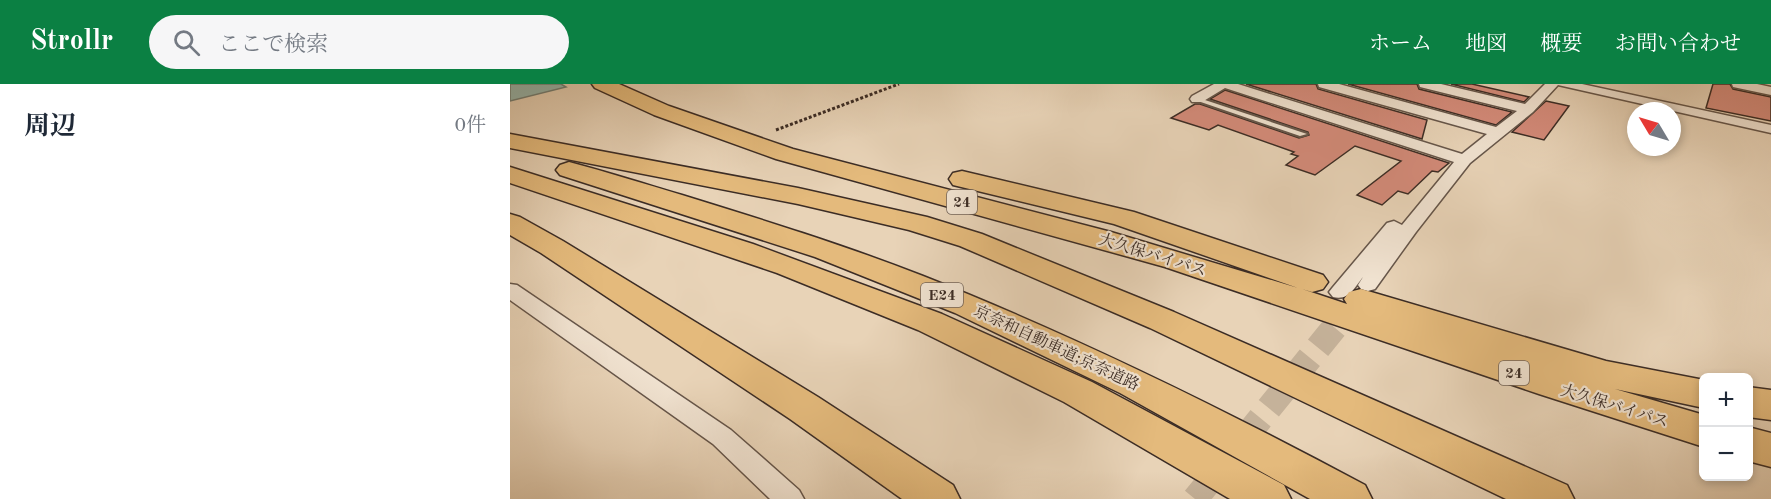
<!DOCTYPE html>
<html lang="ja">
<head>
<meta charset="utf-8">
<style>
  body { margin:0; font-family:"Old Standard TT","Noto Serif JP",serif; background:#f6f6f7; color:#1f2937 }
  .controls { position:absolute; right:18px; bottom:18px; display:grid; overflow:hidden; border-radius:9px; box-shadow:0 3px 9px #0003 }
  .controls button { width:54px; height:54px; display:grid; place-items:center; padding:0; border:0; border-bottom:2px solid #e0e1e3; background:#fff; color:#1f2937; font:30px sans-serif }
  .compass { position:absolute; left:1117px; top:18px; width:54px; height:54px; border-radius:50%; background:#fff; box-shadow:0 3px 9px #0003; rotate:308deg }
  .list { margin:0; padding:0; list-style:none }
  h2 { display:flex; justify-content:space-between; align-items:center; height:78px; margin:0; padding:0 24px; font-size:26px }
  h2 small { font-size:20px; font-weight:400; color:#747a83 }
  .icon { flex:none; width:33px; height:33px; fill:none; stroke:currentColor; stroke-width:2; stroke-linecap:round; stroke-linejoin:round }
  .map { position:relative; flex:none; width:1261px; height:415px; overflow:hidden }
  header { display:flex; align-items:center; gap:36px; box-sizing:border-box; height:84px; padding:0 30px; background:#0b8043; color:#fff }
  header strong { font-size:28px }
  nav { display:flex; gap:33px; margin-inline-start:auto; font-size:21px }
  .search { width:420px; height:54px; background:#f6f6f7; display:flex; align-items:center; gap:15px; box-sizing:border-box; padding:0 21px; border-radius:33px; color:#747a83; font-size:22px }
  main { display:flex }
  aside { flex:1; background:#fff }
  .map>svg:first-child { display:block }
  .water { fill:#97b8af; stroke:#728078; stroke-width:1.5 }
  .building { fill:#d48b7a; stroke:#3b2c25; stroke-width:1.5 }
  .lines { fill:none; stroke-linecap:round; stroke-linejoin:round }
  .minor-tunnel-far1 { stroke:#c5b29a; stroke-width:20; stroke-dasharray:20 10; stroke-linecap:butt }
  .minor-tunnel { stroke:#c5b29a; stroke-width:26; stroke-dasharray:26 13; stroke-linecap:butt }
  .service-casing { stroke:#66564a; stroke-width:4 }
  .minor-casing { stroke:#66564a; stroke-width:3 }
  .trunk-casing { stroke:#3b2c25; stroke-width:3 }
  .motorway-casing { stroke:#3b2c25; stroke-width:3 }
  .path { stroke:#3b2c25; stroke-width:3; stroke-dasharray:3 2; stroke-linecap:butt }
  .service { fill:#f0e2d0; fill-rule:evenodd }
  .minor { fill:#f0e2d0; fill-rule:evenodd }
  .trunk { fill:#e4ba7c; fill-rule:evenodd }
  .motorway { fill:#e4ba7c; fill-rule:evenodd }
  .labels { text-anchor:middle; stroke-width:4.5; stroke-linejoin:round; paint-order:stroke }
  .shield { fill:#f0e2d0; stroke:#716358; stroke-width:1.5 }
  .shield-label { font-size:15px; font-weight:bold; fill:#3b2c25 }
  .street-label { font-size:16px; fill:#3b2c25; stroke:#f0e2d0 }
</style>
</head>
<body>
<header>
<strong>Strollr</strong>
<div class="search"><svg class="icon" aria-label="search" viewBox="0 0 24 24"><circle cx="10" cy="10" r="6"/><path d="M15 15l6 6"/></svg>ここで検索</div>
<nav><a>ホーム</a><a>地図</a><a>概要</a><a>お問い合わせ</a></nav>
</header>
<main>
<aside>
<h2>周辺<small>0件</small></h2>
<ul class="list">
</ul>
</aside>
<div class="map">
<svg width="1261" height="415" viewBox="0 0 1261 415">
  <rect width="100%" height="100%" fill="#e8d3b7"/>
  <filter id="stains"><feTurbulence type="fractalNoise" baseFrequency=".00333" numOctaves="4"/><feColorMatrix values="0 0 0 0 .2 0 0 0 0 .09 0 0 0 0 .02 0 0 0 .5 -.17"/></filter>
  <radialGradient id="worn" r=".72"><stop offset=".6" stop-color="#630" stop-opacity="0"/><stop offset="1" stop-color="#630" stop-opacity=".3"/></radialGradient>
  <!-- water -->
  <polygon class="water" points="0,0 51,0 56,3 0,17"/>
  <!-- building -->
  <g class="building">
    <polygon points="736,0 806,0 808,5 917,36 912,55"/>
    <polygon points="838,0 907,0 909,5 1002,28 986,41"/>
    <polygon points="941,0 962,0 1019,13 1014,18"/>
    <polygon points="1203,0 1220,0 1223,5 1261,13 1261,37 1196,24"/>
    <polygon points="715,6 939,79 928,88 922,87 898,110 888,107 872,121 847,111 891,77 845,62 805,91 776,81 788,72 781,70 784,68 708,41 699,46 661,34 685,20 690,20 789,54 799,51 798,48 700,15"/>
    <polygon points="1036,17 1059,22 1034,56 1002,48"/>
  </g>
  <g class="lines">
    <!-- minor-tunnel-far1 -->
    <polyline class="minor-tunnel-far1" points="828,239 843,220"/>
    <!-- minor-tunnel -->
    <polyline class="minor-tunnel" points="685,415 829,238"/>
    <defs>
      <polygon id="service" points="685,14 689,14 797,50 790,52 685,16"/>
      <g id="minor">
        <path d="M704 0H728L952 70 977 50 809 3 808 0H829L986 43 1007 27 910 3 909 0H931L1015 20 1035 0H1072L1261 41V49L1048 1 1023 28 960 79 906 148 865 205 858 207 851 205 848 201 853 193C844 204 839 217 823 213L819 208 823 203 877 139 884 137 892 141 944 78 715 4 692 18H682L680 15 682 12Z"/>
        <polygon points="1222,0 1247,0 1261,3 1261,11 1223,3"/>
        <polygon points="0,200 7,201 221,346 289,406 294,415 260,415 203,360 0,216"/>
      </g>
      <g id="trunk">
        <polygon points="82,0 109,0 159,22 283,65 601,148 788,204 604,140 443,101 439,95 443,89 452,87 624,128 813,191 818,198 813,205 802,208 792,205 837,220 834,215 839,208 851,205 1096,277 1194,296 1194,324 1105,305 1194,331 1194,363 1029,310 655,183 266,75 144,31 85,4"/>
        <polygon points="1238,303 1261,306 1261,336 1238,333"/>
        <polygon points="1238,343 1261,349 1261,383 1238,377"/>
      </g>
      <g id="motorway">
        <polygon points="0,50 288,104 417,133 472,150 664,228 1057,401 1064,415 996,415 640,244 450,162 399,146 288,120 0,64"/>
        <path d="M59 78C97 88 135 100 172 111 253 136 334 161 413 192 565 252 711 324 855 401L862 415H800L610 309 445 229 305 173 50 91 46 86 50 81Z"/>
        <polygon points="0,83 243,160 432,230 582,298 774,401 781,415 720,415 554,318 408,246 267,189 0,99"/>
        <polygon points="0,130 10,133 53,157 308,313 443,401 450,415 392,415 280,335 31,169 0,151"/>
      </g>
    </defs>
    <!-- service casing -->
    <use href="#service" class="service-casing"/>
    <!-- minor casing -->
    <use href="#minor" class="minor-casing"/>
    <!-- trunk casing -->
    <use href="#trunk" class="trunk-casing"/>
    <!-- motorway casing -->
    <use href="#motorway" class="motorway-casing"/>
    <!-- path -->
    <polyline class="path" points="266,46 389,0"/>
    <!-- service -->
    <use href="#service" class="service"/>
    <!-- minor -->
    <use href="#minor" class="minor"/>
    <!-- trunk -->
    <use href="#trunk" class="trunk"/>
    <!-- motorway -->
    <use href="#motorway" class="motorway"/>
  </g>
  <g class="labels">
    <!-- shield labels -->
    <g class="shield">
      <rect x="437" y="106" width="30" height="24" rx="4.5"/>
      <rect x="411" y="199" width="42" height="24" rx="4.5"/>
      <rect x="989" y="277" width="30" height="24" rx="4.5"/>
    </g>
    <g class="shield-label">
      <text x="452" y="123">24</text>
      <text x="432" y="216">E24</text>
      <text x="1004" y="294">24</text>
    </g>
    <!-- street labels -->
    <g class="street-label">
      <text transform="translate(643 170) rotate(17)" y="6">大久保バイパス</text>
      <text transform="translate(547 263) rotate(25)" y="6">京奈和自動車道;京奈道路</text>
      <text transform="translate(1105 321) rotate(17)" y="6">大久保バイパス</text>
    </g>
  </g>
  <rect width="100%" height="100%" filter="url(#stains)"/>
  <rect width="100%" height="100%" fill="url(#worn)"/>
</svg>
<div class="controls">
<button>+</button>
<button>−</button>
</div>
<svg class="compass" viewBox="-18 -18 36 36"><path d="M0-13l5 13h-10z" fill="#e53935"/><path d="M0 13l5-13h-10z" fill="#747a83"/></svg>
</div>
</main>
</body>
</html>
